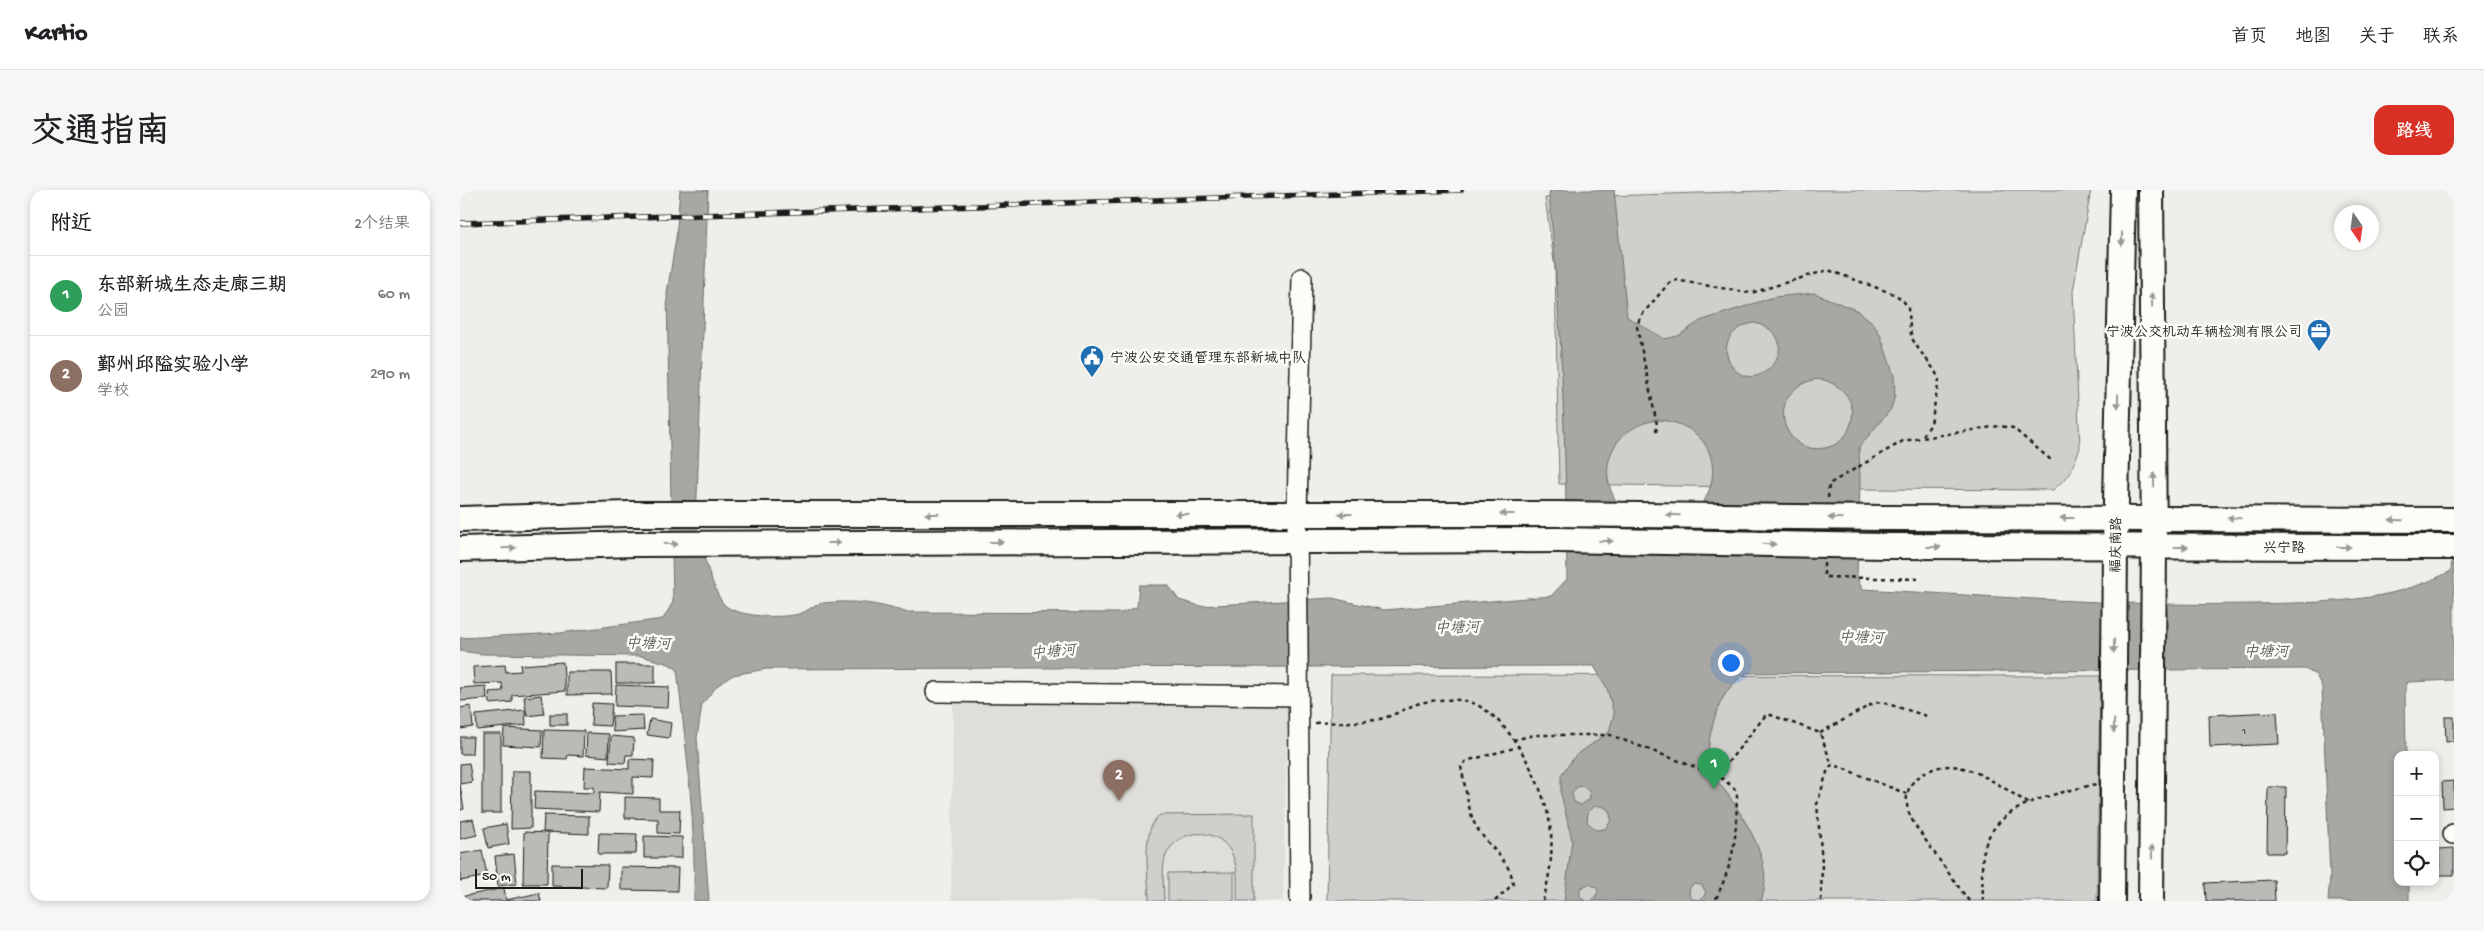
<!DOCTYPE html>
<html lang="zh">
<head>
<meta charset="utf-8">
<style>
  body { margin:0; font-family:"Gochi Hand","LXGW WenKai TC",sans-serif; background:#f6f6f6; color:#202124 }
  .controls { position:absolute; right:15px; bottom:15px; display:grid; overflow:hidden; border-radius:10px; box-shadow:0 2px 8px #0003 }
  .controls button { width:45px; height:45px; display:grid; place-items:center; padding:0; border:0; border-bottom:1px solid #e0e0e0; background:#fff; color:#202124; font:25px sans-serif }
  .compass { position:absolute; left:1874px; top:15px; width:45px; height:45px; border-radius:50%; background:#fff; box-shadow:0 2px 8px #0003; rotate:167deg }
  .scale { position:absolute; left:15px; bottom:12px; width:108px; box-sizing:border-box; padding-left:5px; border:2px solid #1c1c1c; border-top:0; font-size:14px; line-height:18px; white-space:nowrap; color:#1c1c1c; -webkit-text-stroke:4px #fdfcf7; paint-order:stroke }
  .you { position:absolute; left:1270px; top:472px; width:18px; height:18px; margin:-12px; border:4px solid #fff; border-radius:50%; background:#1a73e8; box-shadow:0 0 0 8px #1a73e833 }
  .badge { display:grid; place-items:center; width:32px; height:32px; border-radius:50%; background:#d93025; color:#fff; font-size:16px; font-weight:700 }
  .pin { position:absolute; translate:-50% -41px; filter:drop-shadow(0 1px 2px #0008) }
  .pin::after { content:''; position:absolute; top:26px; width:18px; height:15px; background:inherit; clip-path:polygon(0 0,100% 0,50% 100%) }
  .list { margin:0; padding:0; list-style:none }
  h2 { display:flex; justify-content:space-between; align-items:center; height:65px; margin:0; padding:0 20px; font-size:21px }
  h2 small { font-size:16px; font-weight:400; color:#757577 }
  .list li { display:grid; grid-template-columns:32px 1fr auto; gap:15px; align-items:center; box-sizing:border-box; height:80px; padding:0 20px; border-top:1px solid #e0e0e0 }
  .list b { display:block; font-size:19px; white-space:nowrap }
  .list p { margin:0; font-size:16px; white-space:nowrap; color:#757577 }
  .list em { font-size:16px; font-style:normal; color:#757577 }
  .icon { flex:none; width:28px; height:28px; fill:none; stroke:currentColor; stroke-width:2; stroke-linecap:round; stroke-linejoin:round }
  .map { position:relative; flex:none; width:1994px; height:711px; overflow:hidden; border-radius:15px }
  header { display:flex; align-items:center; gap:30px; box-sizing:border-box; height:70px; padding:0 25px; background:#fff; border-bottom:1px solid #e0e0e0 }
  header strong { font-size:24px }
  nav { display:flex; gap:28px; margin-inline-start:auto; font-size:18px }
  .intro { display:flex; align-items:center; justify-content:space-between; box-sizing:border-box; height:120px; padding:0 30px }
  h1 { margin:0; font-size:35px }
  .button { padding:12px 22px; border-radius:15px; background:#d93025; color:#fff; font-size:18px; font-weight:700 }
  main { display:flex; gap:30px; padding:0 30px }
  aside { flex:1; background:#fff; border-radius:15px; box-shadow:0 2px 8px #0003 }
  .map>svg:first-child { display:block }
  .built { fill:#e0deda }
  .green { fill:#d0cfcc; stroke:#767674 }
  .water { fill:#a8a7a3; stroke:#706f6d; fill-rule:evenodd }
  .building { fill:#bbbab6; stroke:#1c1c1c }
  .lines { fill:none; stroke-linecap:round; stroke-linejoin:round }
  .minor-casing { stroke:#1c1c1c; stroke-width:22 }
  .major-casing { stroke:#1c1c1c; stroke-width:28 }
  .path { stroke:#1c1c1c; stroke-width:2.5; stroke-dasharray:4 4; stroke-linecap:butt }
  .minor { stroke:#fdfcf7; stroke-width:19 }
  .major { stroke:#fdfcf7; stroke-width:24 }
  .rail-casing { stroke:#1c1c1c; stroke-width:5.5 }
  .rail { stroke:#fdfcf7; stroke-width:4; stroke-dasharray:11; stroke-linecap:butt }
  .major-bridge-casing { stroke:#1c1c1c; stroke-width:28; stroke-linecap:butt }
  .major-bridge { stroke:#fdfcf7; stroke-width:24 }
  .oneway { fill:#989794 }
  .labels { text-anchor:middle; stroke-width:5; stroke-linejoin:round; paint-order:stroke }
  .number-label { font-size:11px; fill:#444442 }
  .poi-label { font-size:14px; fill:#1c1c1c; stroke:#fdfcf7; text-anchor:end }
  .street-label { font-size:14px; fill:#1c1c1c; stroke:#fdfcf7 }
  .water-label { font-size:15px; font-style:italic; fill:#5b5b59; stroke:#fdfcf7 }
</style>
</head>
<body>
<header>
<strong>Kartio</strong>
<nav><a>首页</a><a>地图</a><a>关于</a><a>联系</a></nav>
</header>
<div class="intro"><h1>交通指南</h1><a class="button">路线</a></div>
<main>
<aside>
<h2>附近<small>2个结果</small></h2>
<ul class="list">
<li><span class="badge" style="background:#2e9e5b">1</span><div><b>东部新城生态走廊三期</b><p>公园</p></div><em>60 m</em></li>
<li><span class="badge" style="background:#8d6e63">2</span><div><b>鄞州邱隘实验小学</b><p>学校</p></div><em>290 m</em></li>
</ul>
</aside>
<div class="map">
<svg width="1994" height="711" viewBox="0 0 1994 711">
  <rect width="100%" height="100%" fill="#f0eeea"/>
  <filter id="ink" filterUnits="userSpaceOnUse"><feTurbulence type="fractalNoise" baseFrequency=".02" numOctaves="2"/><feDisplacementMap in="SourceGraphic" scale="10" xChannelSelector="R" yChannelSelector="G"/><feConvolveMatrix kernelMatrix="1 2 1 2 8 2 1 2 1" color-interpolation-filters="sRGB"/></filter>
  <g filter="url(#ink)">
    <!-- built -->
    <polygon class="built" points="493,511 828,511 823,711 491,711"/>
    <!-- green -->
    <g class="green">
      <polygon points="1334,0 1631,0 1613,101 1620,258 1610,284 1593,300 1403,299 1099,294 1095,78 1085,8"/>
      <polygon points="871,485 1640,486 1637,711 867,711"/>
      <path d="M794 624V711H777C777 694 779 678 771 662 757 636 718 638 706 665 701 678 704 697 704 711H689C689 689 680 637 700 625Z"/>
      <polygon points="774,682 774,711 708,711 708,683"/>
    </g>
    <!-- water -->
    <path class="water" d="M220 0H248L236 333C241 356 250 393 262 412 272 428 326 429 342 423 349 420 355 414 363 413 394 410 416 413 445 422L661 423 677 417 679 395H708L719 410 740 416 872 408 924 420 1091 406 1107 389C1106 261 1102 132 1089 5L1090 0H1154L1167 127 1205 149 1218 146 1240 131 1314 107 1354 103 1398 121 1411 131 1420 144 1434 186 1435 205 1431 219 1399 257 1400 292 1397 387 1402 399C1532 406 1664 417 1795 414 1864 412 1928 414 1991 381L1994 332V490L1948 492 1945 499 1946 565H1938V692H1949V711H1868L1870 687 1862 497 1856 485 1845 479 1287 483C1272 491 1261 508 1256 524 1250 543 1244 565 1254 584 1257 592 1264 599 1269 606 1288 635 1315 675 1301 711H1132L1138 702 1137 698 1130 694 1120 698V706L1125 711H1104L1112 650 1101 604V585L1115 566 1149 542 1154 524 1147 498 1134 476H1103L306 479 273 485 258 495 242 514 237 548 249 711H234C236 633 226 557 217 479L209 474 181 466 23 464 0 461V448L100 443 203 429 213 412 207 103 216 48ZM1295 133C1352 148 1294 215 1270 173 1259 152 1275 135 1295 133ZM1360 189C1382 194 1399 212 1390 236 1387 246 1379 254 1369 257 1319 271 1302 195 1360 189ZM1197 230C1246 232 1268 276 1241 316L1163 321C1132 284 1150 237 1197 230ZM1122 596 1129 601 1130 609 1121 615 1114 612 1112 604 1117 597ZM1135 616C1146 615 1151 620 1151 631L1145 639 1136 640 1127 632 1128 623ZM1234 694 1242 695 1246 703 1241 710 1232 709 1229 705 1230 697Z"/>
    <!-- building -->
    <g class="building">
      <polygon points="103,472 105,501 52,505 52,512 30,514 29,502 43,501 42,493 14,494 13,477 45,475 46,482 61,481 60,475"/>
      <rect x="156" y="474" width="39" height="19"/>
      <polygon points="107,482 151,482 152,504 107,505"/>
      <polygon points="156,495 209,497 208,518 155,516"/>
      <polygon points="26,496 27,509 0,511 0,498"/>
      <polygon points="81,505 84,524 67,526 64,507"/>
      <polygon points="132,513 152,514 150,536 131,535"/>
      <polygon points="11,516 13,537 0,539 0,518"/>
      <polygon points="65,520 66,535 17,540 16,525"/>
      <polygon points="1817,522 1819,554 1750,557 1749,525"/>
      <rect x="90" y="524" width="17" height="11"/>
      <polygon points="183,525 184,540 153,542 152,526"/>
      <polygon points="1985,527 1994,527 1994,551 1986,552"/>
      <polygon points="190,529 211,533 209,548 187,545"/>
      <polygon points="44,538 82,540 81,557 43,555"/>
      <polygon points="84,540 124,541 123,566 108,565 107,569 83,568"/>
      <polygon points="127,543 149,544 148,567 126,565"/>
      <rect x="22" y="544" width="19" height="79"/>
      <polygon points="151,546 174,548 173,565 166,565 165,573 149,572"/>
      <polygon points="0,547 13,547 12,564 0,564"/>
      <polygon points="169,569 194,570 193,588 173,587 173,604 140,602 139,622 74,619 75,601 134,603 134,597 124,597 125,577 169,579"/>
      <polygon points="9,573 12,592 0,594 0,574"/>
      <polygon points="52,581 71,581 71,638 51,639"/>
      <polygon points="1994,591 1994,617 1983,618 1982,592"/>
      <polygon points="0,595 4,619 0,620"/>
      <polygon points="1808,597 1826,597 1825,663 1807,663"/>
      <polygon points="165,607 199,608 199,620 220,620 219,644 198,643 198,629 165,628"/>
      <polygon points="84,625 129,626 129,644 83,642"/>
      <polygon points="13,629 17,645 0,649 0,631"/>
      <polygon points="46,634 49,654 28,658 24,638"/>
      <polygon points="64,642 88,643 87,694 63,694"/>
      <polygon points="139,643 177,644 176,664 138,664"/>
      <polygon points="184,646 222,647 222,668 184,668"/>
      <polygon points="1994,658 1994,685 1980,685 1979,659"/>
      <polygon points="22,660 27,686 0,691 0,664"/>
      <polygon points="54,664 57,694 38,696 35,666"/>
      <polygon points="92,674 148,675 147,698 92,696"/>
      <polygon points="161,677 218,678 217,701 161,700"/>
      <polygon points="1814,690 1815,711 1746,711 1745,693"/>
      <polygon points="44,698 46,710 79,703 81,711 0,711 0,707"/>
    </g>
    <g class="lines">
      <defs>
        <g id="minor">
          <polyline points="476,502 838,506"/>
          <polyline points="1993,644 1994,644"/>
          <polyline points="840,711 837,324 842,88"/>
        </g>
        <g id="major">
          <polyline points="1691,0 1694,357 1691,711"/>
          <polyline points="1424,328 1994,330"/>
          <polyline points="0,329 168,324 1096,324"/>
          <polyline points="1425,356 1994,357"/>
          <polyline points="0,359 176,354 1098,350"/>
          <polyline points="1652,711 1655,357 1663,0"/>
        </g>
      </defs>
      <!-- minor casing -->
      <use href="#minor" class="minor-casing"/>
      <!-- major casing -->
      <use href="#major" class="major-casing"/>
      <!-- path -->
      <g class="path">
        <path d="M1196 242 1197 235 1177 137 1180 127 1209 93 1215 90 1291 103 1368 80 1434 104C1457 117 1445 131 1453 150 1460 164 1474 175 1479 190L1471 234 1462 247"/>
        <polyline points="1368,308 1369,294 1443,251 1539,236 1553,238 1591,270"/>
        <polyline points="1364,373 1364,387 1461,389"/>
        <path d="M855 533C875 532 896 533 915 530 929 528 942 520 954 515 968 510 985 509 1000 510 1047 514 1088 601 1091 643 1093 667 1089 688 1083 711"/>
        <polyline points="1360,543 1414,513 1421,512 1467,526"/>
        <path d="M1053 550 1075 545H1150L1259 586 1274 598 1277 605C1276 651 1275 668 1255 711"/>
        <polyline points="1258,585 1305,526 1311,525 1360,543 1372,575"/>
        <path d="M1035 711 1053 694C1052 670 1022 653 1013 630 1007 613 1005 594 1001 577L1006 571 1058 557"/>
        <polyline points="1361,711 1362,672 1357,614 1368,579 1372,575 1377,576 1447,604"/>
        <path d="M1509 711C1495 692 1482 674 1469 655 1462 645 1453 634 1449 623 1445 612 1446 599 1454 591 1493 555 1533 593 1570 614"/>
        <path d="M1523 711C1523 696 1521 680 1523 665 1531 613 1594 605 1636 594"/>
      </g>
      <!-- minor -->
      <use href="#minor" class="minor"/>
      <!-- major -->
      <use href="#major" class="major"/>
      <defs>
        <polyline id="rail" points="0,33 1001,0"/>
      </defs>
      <!-- rail casing -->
      <use href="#rail" class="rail-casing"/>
      <!-- rail -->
      <use href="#rail" class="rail"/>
      <defs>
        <g id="major-bridge">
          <polyline points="1096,324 1424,328"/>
          <polyline points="1098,350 1425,356"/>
        </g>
      </defs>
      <!-- major-bridge casing -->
      <use href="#major-bridge" class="major-bridge-casing"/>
      <!-- major-bridge -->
      <use href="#major-bridge" class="major-bridge"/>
    </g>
    <!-- one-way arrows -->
    <defs><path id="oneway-solid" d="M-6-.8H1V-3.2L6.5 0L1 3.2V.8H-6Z" transform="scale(1.25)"/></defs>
    <g class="oneway">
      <use href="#oneway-solid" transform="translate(1662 49) rotate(91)"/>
      <use href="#oneway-solid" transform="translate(1692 110) rotate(-91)"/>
      <use href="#oneway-solid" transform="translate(1658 211) rotate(91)"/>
      <use href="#oneway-solid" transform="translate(1694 290) rotate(-91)"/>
      <use href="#oneway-solid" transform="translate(472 324) rotate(180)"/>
      <use href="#oneway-solid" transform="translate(722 324) rotate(180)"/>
      <use href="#oneway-solid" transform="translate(885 324) rotate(-180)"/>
      <use href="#oneway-solid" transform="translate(1047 324) rotate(-180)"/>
      <use href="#oneway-solid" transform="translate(1213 325) rotate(-179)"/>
      <use href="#oneway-solid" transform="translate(1375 328) rotate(-179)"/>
      <use href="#oneway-solid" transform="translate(1607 328) rotate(180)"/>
      <use href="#oneway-solid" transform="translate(1774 328) rotate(-179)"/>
      <use href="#oneway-solid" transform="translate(1936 330) rotate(-179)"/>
      <use href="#oneway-solid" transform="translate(1146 351) rotate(1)"/>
      <use href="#oneway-solid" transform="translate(536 352)"/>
      <use href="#oneway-solid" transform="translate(374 353)"/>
      <use href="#oneway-solid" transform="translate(211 354)"/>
      <use href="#oneway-solid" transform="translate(1309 354) rotate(1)"/>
      <use href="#oneway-solid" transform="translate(1474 357)"/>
      <use href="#oneway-solid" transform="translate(1721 357)"/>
      <use href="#oneway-solid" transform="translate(1884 357)"/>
      <use href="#oneway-solid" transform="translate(49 358) rotate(-1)"/>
      <use href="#oneway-solid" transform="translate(1654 456) rotate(91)"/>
      <use href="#oneway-solid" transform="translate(1654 536) rotate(91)"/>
      <use href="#oneway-solid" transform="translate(1692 662) rotate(-89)"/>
    </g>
  </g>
  <!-- icons -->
  <defs>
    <symbol id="office-pin" viewBox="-11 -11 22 30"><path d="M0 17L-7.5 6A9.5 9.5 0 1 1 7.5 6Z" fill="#1f6fb2" stroke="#fdfcf7"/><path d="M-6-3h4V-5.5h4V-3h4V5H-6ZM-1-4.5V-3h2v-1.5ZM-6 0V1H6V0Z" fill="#fff"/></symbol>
    <symbol id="civic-pin" viewBox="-11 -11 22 30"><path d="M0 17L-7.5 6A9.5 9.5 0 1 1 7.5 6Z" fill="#1f6fb2" stroke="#fdfcf7"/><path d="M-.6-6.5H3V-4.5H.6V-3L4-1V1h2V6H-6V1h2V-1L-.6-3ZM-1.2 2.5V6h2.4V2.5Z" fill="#fff"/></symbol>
  </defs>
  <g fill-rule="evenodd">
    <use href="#office-pin" x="1845" y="127" width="28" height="38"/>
    <use href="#civic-pin" x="618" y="153" width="28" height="38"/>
  </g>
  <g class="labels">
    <!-- number labels -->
    <g class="number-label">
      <text x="1784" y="544">1</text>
    </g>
    <!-- poi labels -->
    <g class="poi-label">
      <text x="1842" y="146">宁波公交机动车辆检测有限公司</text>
      <text x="650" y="172" text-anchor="start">宁波公安交通管理东部新城中队</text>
    </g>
    <!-- street labels -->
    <g class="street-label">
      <text transform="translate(1655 355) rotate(-89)" y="5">福庆南路</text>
      <text x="1824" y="362">兴宁路</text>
    </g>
    <!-- water labels -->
    <g class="water-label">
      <text transform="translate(997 437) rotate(-1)" y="5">中塘河</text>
      <text transform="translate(1401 447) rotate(1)" y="5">中塘河</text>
      <text transform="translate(188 453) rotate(1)" y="5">中塘河</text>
      <text transform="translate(593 461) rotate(-5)" y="5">中塘河</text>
      <text x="1806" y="466">中塘河</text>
    </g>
  </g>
</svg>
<div class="controls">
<button>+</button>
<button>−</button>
<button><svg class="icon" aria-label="locate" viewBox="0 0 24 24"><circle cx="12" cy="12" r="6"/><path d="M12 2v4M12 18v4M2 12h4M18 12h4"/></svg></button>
</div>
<svg class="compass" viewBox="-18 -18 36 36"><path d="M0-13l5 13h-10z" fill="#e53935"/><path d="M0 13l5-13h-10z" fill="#757577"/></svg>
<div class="scale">50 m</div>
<div class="you"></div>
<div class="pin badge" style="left:1254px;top:599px;background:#2e9e5b">1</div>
<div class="pin badge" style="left:659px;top:611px;background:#8d6e63">2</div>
</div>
</main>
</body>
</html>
